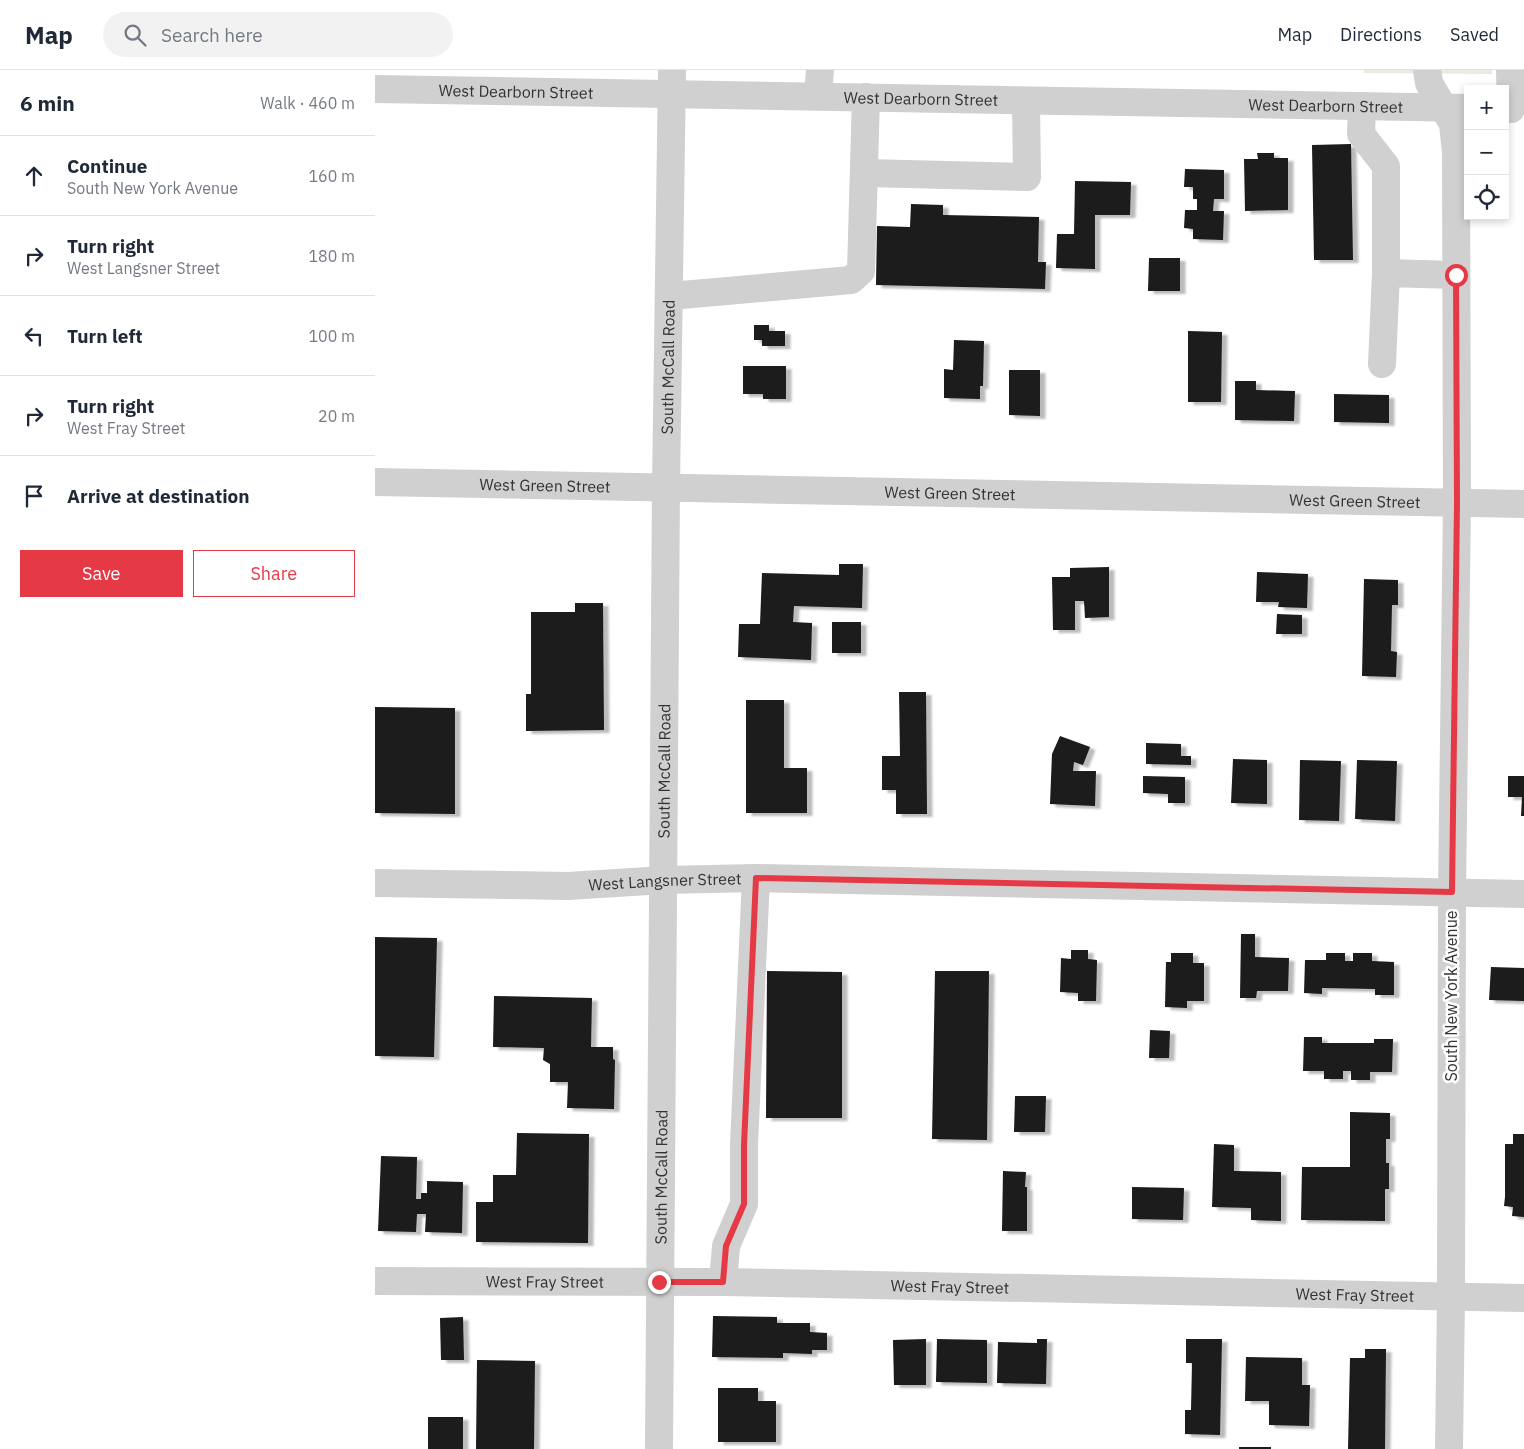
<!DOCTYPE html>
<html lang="en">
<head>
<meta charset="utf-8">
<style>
  body { margin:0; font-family:"IBM Plex Sans",sans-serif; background:#f2f2f3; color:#1f2937 }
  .controls { position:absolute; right:15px; top:15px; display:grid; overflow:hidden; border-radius:0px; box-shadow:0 2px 8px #0003 }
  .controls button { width:45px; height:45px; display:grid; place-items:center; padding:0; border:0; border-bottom:1px solid #e0e1e3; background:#fff; color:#1f2937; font:25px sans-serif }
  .stop { position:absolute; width:15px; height:15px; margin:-11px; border:4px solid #e63946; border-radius:50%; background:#fff }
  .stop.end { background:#e63946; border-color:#fff; box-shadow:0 1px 5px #0008 }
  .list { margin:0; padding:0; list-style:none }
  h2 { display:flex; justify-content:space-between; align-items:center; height:65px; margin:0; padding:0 20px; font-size:21px }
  h2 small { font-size:16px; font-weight:400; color:#747a83 }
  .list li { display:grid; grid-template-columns:32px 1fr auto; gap:15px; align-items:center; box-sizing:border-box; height:80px; padding:0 20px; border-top:1px solid #e0e1e3 }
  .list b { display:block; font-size:19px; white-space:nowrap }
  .list p { margin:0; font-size:16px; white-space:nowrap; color:#747a83 }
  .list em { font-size:16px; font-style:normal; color:#747a83 }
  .actions { display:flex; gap:10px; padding:15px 20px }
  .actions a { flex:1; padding:11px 0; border:1px solid #e63946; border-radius:0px; text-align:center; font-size:18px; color:#e63946 }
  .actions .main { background:#e63946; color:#fff }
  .icon { flex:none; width:28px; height:28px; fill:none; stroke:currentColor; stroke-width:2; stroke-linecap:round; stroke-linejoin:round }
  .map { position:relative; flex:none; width:1149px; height:1379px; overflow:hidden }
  header { display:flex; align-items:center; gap:30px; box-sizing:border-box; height:70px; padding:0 25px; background:#fff; border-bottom:1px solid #e0e1e3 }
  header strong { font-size:24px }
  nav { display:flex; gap:28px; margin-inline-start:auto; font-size:18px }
  .search { width:350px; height:45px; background:#f2f2f3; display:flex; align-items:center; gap:12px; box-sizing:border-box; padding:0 18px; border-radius:28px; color:#747a83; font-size:19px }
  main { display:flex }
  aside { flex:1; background:#fff }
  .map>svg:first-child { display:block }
  .green { fill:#e6ecdf }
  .building { fill:#1a1a1a; filter:url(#shadow) }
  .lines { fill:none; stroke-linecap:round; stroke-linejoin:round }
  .minor { stroke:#d0d0d0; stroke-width:28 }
  .route { stroke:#e63946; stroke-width:6 }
  .labels { text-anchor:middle; stroke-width:5; stroke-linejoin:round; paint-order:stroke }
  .street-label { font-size:16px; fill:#333; stroke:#fff }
</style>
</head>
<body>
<header>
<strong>Map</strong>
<div class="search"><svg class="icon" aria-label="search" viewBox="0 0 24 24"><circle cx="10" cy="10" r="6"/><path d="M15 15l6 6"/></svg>Search here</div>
<nav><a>Map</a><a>Directions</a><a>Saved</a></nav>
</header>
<main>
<aside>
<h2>6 min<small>Walk · 460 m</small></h2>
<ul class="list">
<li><svg class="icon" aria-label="ahead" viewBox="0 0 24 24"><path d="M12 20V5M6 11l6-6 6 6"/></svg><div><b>Continue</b><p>South New York Avenue</p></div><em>160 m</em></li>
<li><svg class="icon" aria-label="right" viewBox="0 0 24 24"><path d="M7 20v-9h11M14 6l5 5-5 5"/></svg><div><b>Turn right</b><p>West Langsner Street</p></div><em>180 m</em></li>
<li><svg class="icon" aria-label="left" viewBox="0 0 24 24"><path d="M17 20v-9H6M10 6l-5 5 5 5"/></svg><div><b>Turn left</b></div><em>100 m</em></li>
<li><svg class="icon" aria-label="right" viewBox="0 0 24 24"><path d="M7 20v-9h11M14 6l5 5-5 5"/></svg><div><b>Turn right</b><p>West Fray Street</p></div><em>20 m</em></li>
<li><svg class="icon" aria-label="arrive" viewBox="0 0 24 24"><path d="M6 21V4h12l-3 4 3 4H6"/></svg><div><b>Arrive at destination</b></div></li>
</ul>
<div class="actions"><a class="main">Save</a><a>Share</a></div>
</aside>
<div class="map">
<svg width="1149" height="1379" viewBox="0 0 1149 1379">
  <defs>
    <filter id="shadow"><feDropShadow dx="5.5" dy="3" stdDeviation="1" flood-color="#0004"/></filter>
  </defs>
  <rect width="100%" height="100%" fill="#fff"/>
  <!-- green -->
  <polygon class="green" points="989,0 1117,0 1117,4 989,3"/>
  <!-- building -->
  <g class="building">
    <polygon points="976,74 978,190 939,190 937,75"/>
    <polygon points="882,83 899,83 899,88 913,88 913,140 870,141 869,89 883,89"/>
    <polygon points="810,99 849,100 849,129 839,129 838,141 849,141 848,170 818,169 818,159 809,158 810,140 822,140 822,129 818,129 818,117 809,117"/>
    <polygon points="700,111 756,112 755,145 720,145 720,199 681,198 682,164 699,164"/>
    <polygon points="536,134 568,135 568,145 664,147 663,192 671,192 670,219 501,215 502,156 535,157"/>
    <polygon points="774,188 805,188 805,221 773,221"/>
    <polygon points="379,255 394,255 394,261 410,261 410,276 387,276 387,270 379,270"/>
    <polygon points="813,261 847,262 846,332 813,332"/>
    <polygon points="579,270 609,271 608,316 605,316 605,329 569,328 569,299 578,300"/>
    <polygon points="368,296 411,296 411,329 388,329 388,324 368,324"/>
    <polygon points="634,300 665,300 665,346 634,345"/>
    <polygon points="860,311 881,311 881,320 920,321 919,351 860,350"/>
    <polygon points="959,324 1014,325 1014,353 959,352"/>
    <polygon points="464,494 488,494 487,538 419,536 418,552 437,553 436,590 363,587 364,554 385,554 387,503 464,505"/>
    <polygon points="734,497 734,547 710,548 709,531 700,531 700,560 678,560 677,507 695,507 695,498"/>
    <polygon points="882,502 933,504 932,538 903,537 904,532 881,532"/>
    <polygon points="989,509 1023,510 1023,535 1017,535 1016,581 1022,582 1021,607 987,606"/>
    <polygon points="200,533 228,533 229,660 151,661 151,624 156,624 156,542 200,542"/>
    <polygon points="902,544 927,545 927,564 901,564"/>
    <rect x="457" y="552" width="29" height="31"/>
    <polygon points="524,622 551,622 552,744 521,744 521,720 507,720 507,686 525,686"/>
    <polygon points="371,630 409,630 409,698 432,698 432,743 371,743"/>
    <polygon points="0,637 80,638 80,744 0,743"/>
    <polygon points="685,666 715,677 708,695 699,692 698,701 721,701 720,736 675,734 677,684"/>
    <polygon points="771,673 806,674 806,686 816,686 816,695 771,694"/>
    <polygon points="858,689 892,690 892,734 856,733"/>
    <polygon points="925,690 966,691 964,751 924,750"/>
    <polygon points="982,690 1022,691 1020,751 980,749"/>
    <polygon points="768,706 810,707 810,733 793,733 793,724 768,723"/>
    <polygon points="1133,706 1149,706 1149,746 1146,746 1147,727 1133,727"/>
    <polygon points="866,864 880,864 880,887 914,888 913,921 882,921 881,928 865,928"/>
    <polygon points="0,867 62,868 59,987 0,986"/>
    <polygon points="696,880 713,880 713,889 722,890 721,931 703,931 703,923 685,922 686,888 696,889"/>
    <polygon points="796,883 818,883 818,893 829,893 829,931 812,931 812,938 790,937 791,892 796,892"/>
    <polygon points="951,883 970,883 970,891 978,891 978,883 997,883 997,891 1019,892 1019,925 1000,925 1000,919 947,918 947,924 929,923 930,890 951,890"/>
    <polygon points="1116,897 1149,898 1149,931 1114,930"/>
    <polygon points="392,901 467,902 467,1048 391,1048"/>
    <polygon points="560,901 614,901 612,1070 557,1069"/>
    <polygon points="119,926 217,928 216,977 238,977 238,989 240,990 239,1039 192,1038 193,1012 175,1012 175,994 168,990 169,978 118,977"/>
    <polygon points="775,960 795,961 794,988 774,988"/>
    <polygon points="929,967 947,967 947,973 999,973 999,969 1018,969 1017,1002 995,1002 995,1010 976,1010 976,1001 968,1001 968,1009 949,1009 949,1001 928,1001"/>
    <polygon points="640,1026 671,1026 670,1062 639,1062"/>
    <polygon points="975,1042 1015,1043 1015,1069 1011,1069 1011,1093 1014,1093 1014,1119 1010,1119 1010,1151 926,1150 927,1097 975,1097"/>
    <polygon points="142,1063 214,1064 213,1173 101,1172 101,1132 118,1132 118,1105 141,1105"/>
    <polygon points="1138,1064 1149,1064 1149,1147 1137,1146 1138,1137 1129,1136 1130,1127 1130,1074 1138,1074"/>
    <polygon points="839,1074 859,1075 859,1101 906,1102 906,1151 876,1150 876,1138 837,1137"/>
    <polygon points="6,1086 42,1087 41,1129 46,1129 46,1123 52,1123 52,1111 88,1112 87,1163 50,1162 51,1144 42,1144 41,1162 3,1161"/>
    <polygon points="628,1101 651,1102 650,1117 652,1117 652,1161 627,1161"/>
    <polygon points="757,1117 809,1118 808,1150 757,1149"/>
    <polygon points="338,1246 402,1247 402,1253 435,1253 435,1262 452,1263 452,1280 437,1280 437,1284 408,1283 408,1288 337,1287"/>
    <polygon points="88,1247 89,1290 66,1290 65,1248"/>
    <polygon points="551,1269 551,1315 519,1315 518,1270"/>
    <polygon points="562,1269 612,1270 612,1313 561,1312"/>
    <polygon points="662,1269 672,1269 671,1314 622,1313 623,1272 662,1273"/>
    <polygon points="811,1269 847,1269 845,1365 810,1364 810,1340 816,1340 817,1293 811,1293"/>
    <polygon points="990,1279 1011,1279 1010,1379 973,1379 975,1288 990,1288"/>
    <polygon points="871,1287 927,1288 927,1315 935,1315 934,1356 894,1355 894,1331 870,1331"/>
    <polygon points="102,1290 160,1291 159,1379 101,1379"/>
    <polygon points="343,1318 383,1318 383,1331 401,1331 401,1372 343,1372"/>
    <rect x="53" y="1347" width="35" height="32"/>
    <rect x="864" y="1377" width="32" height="2"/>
  </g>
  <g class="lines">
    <!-- minor -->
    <g class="minor">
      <polyline points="1052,0 1054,13 1078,54 1081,82 1082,433 1077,823 1076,1226 1074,1379"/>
      <polyline points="1135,0 1136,39"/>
      <path id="s1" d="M0 19 1093 38"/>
      <polyline points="443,26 445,0"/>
      <polyline points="987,36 986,64 1011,96 1011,203"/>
      <polyline points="490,103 652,107 651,31"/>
      <polyline points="295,226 476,210 486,201 491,27"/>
      <polyline points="1007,294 1011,203 1081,205"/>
      <path id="s2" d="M0 412 1149 434"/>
      <path id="s3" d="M0 813 193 816 289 810 381 808 1149 824"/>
      <path id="s4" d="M0 1211 348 1212 1149 1228"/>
      <polyline points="348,1212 351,1176 369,1134 369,1075 381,808"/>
      <path id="s5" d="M284 1379 291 417 297 0"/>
    </g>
  </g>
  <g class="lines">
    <!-- route -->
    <polyline class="route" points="284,1212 348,1212 351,1176 369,1134 369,1075 381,808 1077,822 1082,433 1081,205"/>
  </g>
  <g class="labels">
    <!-- street labels -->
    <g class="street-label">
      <text dy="6" stroke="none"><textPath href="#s1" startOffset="141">West Dearborn Street</textPath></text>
      <text dy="6" stroke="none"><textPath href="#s1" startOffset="546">West Dearborn Street</textPath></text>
      <text dy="6" stroke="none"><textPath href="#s1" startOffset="951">West Dearborn Street</textPath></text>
      <text dy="6" stroke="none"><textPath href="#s5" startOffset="1082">South McCall Road</textPath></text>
      <text dy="6" stroke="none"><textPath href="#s2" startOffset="170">West Green Street</textPath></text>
      <text dy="6" stroke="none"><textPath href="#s2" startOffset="575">West Green Street</textPath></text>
      <text dy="6" stroke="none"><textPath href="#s2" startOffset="980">West Green Street</textPath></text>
      <text dy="6" stroke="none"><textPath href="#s5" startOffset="678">South McCall Road</textPath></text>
      <text dy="6" stroke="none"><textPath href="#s3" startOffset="290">West Langsner Street</textPath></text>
      <text transform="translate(1076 926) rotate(-90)" y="6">South New York Avenue</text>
      <text dy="6" stroke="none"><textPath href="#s5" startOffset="272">South McCall Road</textPath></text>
      <text dy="6" stroke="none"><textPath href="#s4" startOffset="170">West Fray Street</textPath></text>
      <text dy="6" stroke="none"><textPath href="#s4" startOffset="575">West Fray Street</textPath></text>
      <text dy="6" stroke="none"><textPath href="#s4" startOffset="980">West Fray Street</textPath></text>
    </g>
  </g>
</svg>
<div class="controls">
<button>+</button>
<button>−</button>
<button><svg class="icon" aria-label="locate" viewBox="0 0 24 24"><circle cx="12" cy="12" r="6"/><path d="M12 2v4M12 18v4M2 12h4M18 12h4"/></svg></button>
</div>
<div class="stop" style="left:1081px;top:205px"></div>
<div class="stop end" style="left:284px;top:1212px"></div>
</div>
</main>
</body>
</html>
